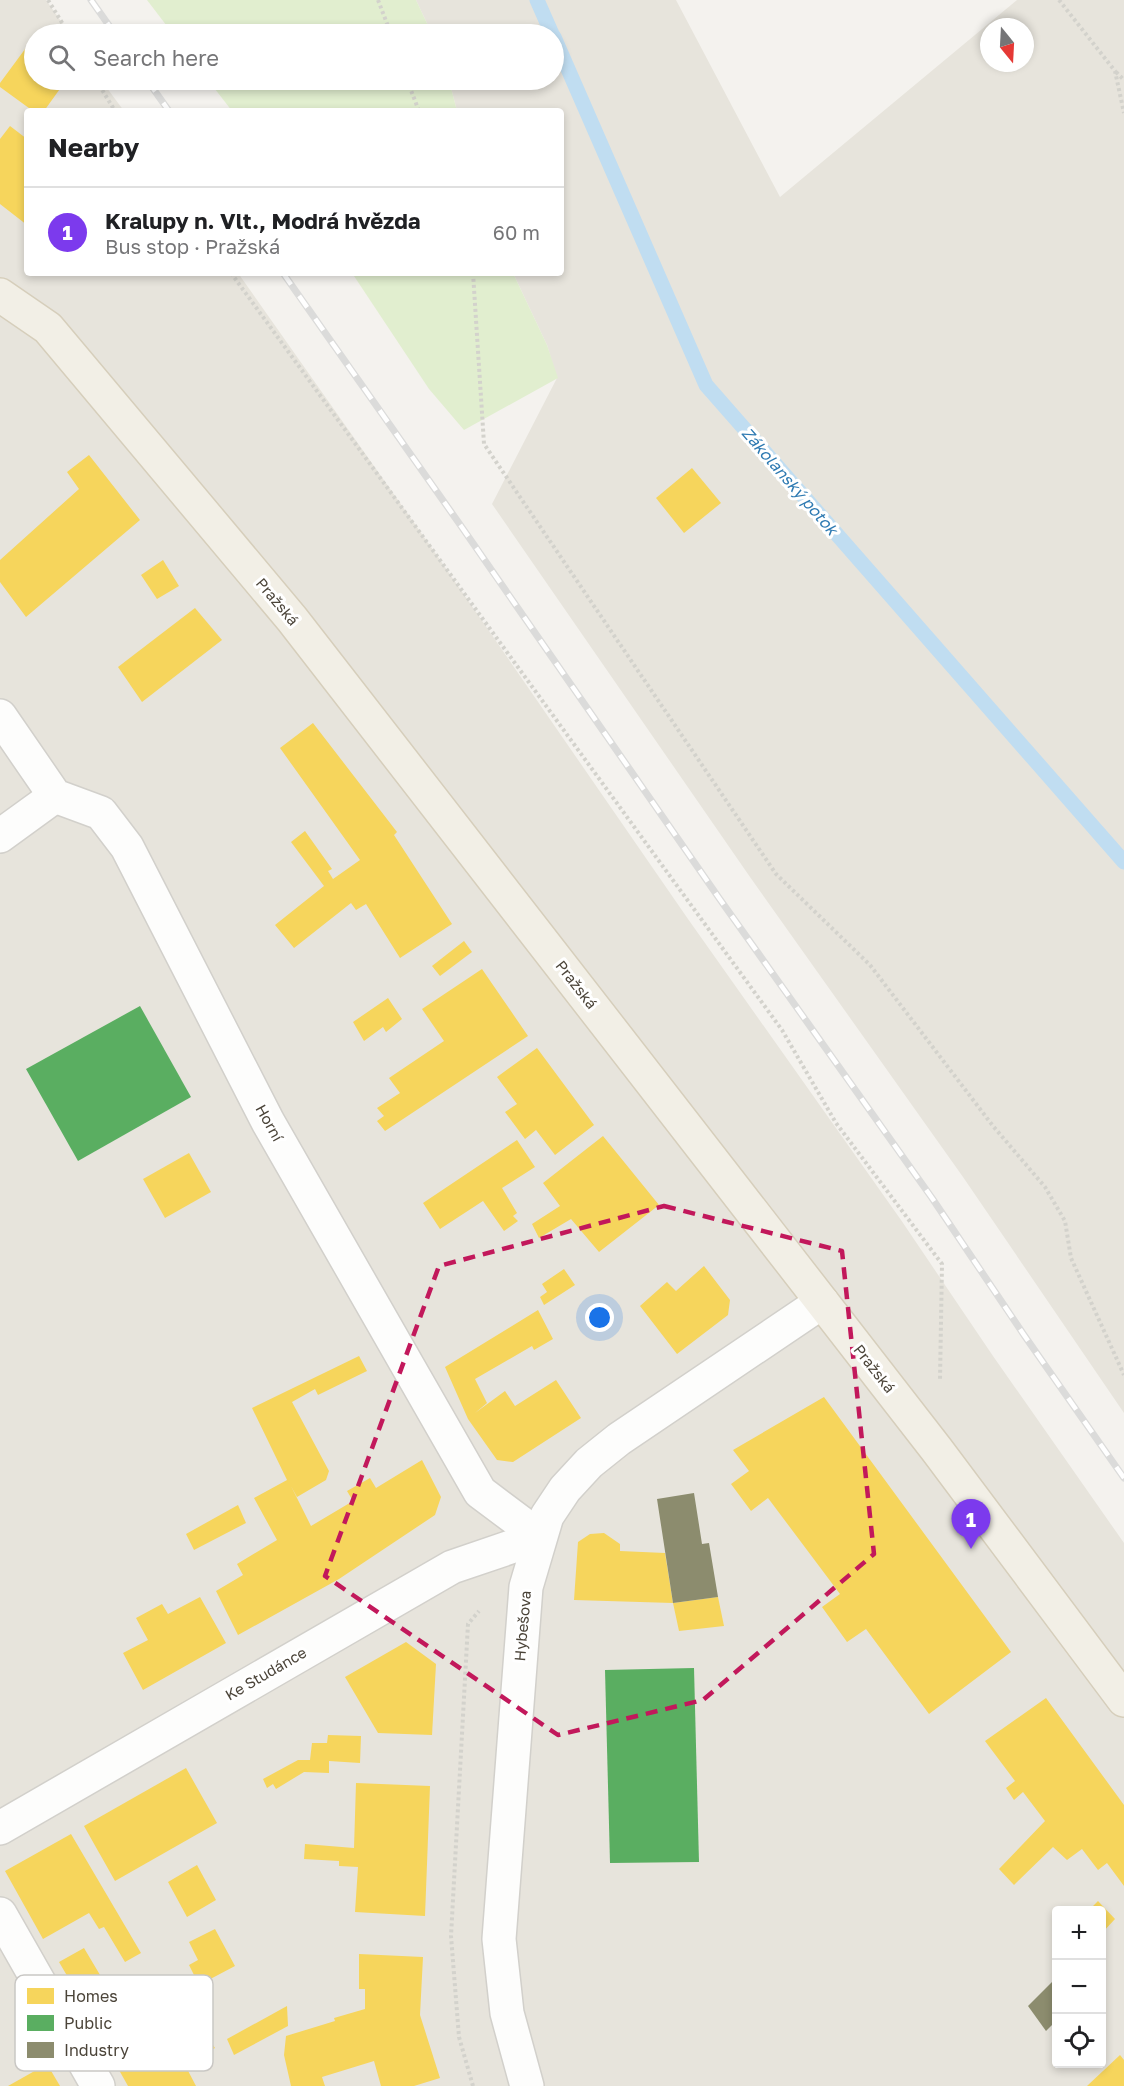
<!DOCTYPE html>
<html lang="en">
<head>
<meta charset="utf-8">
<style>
  body { margin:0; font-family:"Golos Text",sans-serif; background:#f2f2f2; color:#202124 }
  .controls { position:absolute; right:18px; bottom:18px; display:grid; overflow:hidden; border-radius:6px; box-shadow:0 3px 9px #0003 }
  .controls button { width:54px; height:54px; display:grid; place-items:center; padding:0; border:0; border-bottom:2px solid #e0e0e0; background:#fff; color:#202124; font:30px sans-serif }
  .compass { position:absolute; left:980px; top:18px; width:54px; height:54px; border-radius:50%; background:#fff; box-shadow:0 3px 9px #0003; rotate:162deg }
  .you { position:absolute; left:600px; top:1318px; width:21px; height:21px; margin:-15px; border:4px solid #fff; border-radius:50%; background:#1a73e8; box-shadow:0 0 0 9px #1a73e833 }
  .badge { display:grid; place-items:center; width:39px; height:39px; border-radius:50%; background:#7c3aed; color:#fff; font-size:20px; font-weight:700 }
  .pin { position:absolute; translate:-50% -50px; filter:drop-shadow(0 2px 3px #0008) }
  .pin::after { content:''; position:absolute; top:32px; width:21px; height:18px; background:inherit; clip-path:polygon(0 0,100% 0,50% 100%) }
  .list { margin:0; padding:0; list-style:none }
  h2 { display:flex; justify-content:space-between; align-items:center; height:78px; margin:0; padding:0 24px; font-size:26px }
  h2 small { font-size:20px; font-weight:400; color:#757577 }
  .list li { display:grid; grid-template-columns:39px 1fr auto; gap:18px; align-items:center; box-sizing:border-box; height:90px; padding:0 24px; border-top:2px solid #e0e0e0 }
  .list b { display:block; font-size:22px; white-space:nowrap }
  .list p { margin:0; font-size:20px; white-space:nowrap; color:#757577 }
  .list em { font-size:20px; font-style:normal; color:#757577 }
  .icon { flex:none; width:33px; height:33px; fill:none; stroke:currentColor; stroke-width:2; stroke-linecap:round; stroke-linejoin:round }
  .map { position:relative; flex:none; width:1124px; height:2086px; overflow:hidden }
  .search { position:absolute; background:#fff; box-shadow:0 3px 9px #0003; left:24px; top:24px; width:540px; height:66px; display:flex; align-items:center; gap:15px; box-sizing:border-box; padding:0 21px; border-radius:33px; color:#757577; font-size:22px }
  .panel { position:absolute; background:#fff; box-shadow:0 3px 9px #0003; left:24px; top:108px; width:540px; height:168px; border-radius:6px }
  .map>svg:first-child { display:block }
  .residential { fill:#e7e4dc; fill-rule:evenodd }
  .green { fill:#e1eecf }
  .homes { fill:#f6d55c }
  .public { fill:#5aae61 }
  .industry { fill:#8c8c6e }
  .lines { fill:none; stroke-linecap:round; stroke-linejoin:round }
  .stream { stroke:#c0ddf1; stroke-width:15 }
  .minor-casing { stroke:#d2d0cb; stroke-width:36 }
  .major-casing { stroke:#d6cebb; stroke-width:36 }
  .path { stroke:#d3d2cc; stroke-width:4; stroke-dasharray:3 3; stroke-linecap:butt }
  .minor { stroke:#fdfdfc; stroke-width:33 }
  .major { stroke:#f2efe6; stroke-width:33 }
  .rail-casing { stroke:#dbdbda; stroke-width:7 }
  .rail { stroke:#fff; stroke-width:4.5; stroke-dasharray:14; stroke-linecap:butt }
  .marked { fill:none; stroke:#c2185b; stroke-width:4.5; stroke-dasharray:12 8; stroke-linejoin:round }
  .labels { text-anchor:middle; stroke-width:6; stroke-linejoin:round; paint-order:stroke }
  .street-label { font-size:15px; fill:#4b4439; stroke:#fff }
  .water-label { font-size:16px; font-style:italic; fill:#2e7ab2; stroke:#fff }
  .key { fill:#fff; stroke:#c9c7c4; stroke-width:1.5 }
  .key-label { font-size:16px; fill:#4b4439 }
</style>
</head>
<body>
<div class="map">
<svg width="1124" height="2086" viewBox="0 0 1124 2086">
  <rect width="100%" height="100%" fill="#f4f2ee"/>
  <!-- residential -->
  <g class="residential">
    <path d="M0 0H46L70 34H34V80H101L124 111H27V273H238L431 547 688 919 901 1220 993 1356 1124 1543V2086H0ZM1056 1910H1102V2064H1056Z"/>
    <path d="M416 0H676L780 197 1017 0H1124V1413L963 1177 750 877 492 504 557 378 547 345 513 273H561V111H457L449 80H554V34H432ZM989 27H1025V63H989Z"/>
  </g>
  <!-- green -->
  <g class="green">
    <polygon points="147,0 416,0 432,34 173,34"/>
    <polygon points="208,80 449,80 457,111 232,111"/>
    <polygon points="352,273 513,273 547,345 558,378 464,430 429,389"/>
  </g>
  <!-- homes -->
  <g class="homes">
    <polygon points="31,41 34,46 34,80 58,80 62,86 44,111 33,111 0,87 0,83"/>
    <polygon points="10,126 27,139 27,225 0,204 0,139"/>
    <polygon points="89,455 140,520 26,617 0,582 0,560 79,489 67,472"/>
    <polygon points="692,468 721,503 684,533 656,498"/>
    <polygon points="163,560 179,586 157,599 141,575"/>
    <polygon points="195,608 222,640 142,702 118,667"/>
    <polygon points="313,723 397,832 394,835 452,924 400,958 366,904 356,910 351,903 294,948 275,925 324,886 291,842 305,831 332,869 328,871 333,879 360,860 280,748"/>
    <polygon points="464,941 472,952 440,976 432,966"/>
    <polygon points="482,969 528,1036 385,1131 377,1121 384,1116 377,1108 400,1093 389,1078 444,1041 422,1009"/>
    <polygon points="388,998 402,1019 386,1032 383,1027 364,1041 353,1022"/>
    <polygon points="537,1048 594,1125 555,1155 536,1130 525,1139 505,1112 517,1104 497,1077"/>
    <polygon points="603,1136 659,1205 599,1252 571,1219 539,1238 532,1224 560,1206 543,1183"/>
    <polygon points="517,1140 535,1167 502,1188 517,1213 513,1216 518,1221 504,1231 483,1201 440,1229 423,1203"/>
    <polygon points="189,1153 211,1192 165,1218 143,1179"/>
    <polygon points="704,1266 730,1300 728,1315 677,1354 640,1306 667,1282 676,1291"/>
    <polygon points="564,1269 575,1285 544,1305 540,1297 547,1292 542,1284"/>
    <polygon points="538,1310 553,1339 534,1350 532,1346 475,1379 487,1403 475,1413 505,1391 515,1406 556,1380 581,1418 513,1462 497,1460 468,1419 445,1367"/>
    <polygon points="359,1356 367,1371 318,1395 315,1389 292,1402 329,1471 326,1480 297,1497 291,1486 311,1526 353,1501 347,1491 370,1478 376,1488 422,1460 441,1497 435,1515 339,1579 238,1635 216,1591 243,1575 237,1564 277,1540 254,1498 287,1480 252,1408"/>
    <polygon points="824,1397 1011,1652 929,1714 866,1629 847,1642 822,1607 840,1594 768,1498 751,1511 731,1484 749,1471 733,1450"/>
    <polygon points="238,1505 246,1523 194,1550 186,1534"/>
    <polygon points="604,1533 620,1544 620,1551 665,1553 673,1603 574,1600 578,1542 590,1534"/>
    <polygon points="200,1597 226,1643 143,1690 123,1653 148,1640 136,1618 162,1604 168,1614"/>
    <polygon points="718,1597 724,1626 679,1631 673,1603"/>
    <polygon points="406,1642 436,1664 432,1735 378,1733 345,1677"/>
    <polygon points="1046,1698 1124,1805 1124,1886 1107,1863 1098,1870 1082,1849 1067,1860 1053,1847 1014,1885 999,1869 1045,1821 1023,1792 1014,1800 1006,1788 1015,1781 985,1741"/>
    <polygon points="328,1735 361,1736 360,1763 329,1761 329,1773 304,1772 276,1789 273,1784 267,1788 263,1779 298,1760 310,1760 312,1743 327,1743"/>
    <polygon points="186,1768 217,1823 115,1881 84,1826"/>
    <polygon points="356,1783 430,1786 425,1916 355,1912 358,1867 339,1866 339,1861 304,1859 305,1844 354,1848"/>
    <polygon points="71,1834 141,1953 125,1962 104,1927 99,1929 89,1913 43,1939 5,1871"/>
    <polygon points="197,1865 216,1900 187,1917 168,1882"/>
    <polygon points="1098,1901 1115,1919 1102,1933 1102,1910 1089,1910"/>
    <polygon points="215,1929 235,1966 199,1985 189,1965 198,1960 189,1942"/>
    <polygon points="84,1948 106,1985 118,1979 128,2000 93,2020 59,1962"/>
    <polygon points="359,1954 423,1957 420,2015 440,2078 414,2086 381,2086 374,2061 322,2077 325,2086 291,2086 284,2055 286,2036 335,2021 334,2018 365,2009 365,1989 359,1989"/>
    <polygon points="173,1996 190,2024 196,2020 215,2048 185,2065 196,2086 128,2086 101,2038"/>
    <polygon points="287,2006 288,2026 234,2055 227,2039"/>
    <polygon points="1120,2055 1124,2060 1124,2086 1087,2086"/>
    <polygon points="47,2064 60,2086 8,2086"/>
  </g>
  <!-- public -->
  <g class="public">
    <polygon points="140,1006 191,1097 78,1161 26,1069"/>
    <polygon points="694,1668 699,1862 610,1863 605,1670"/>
  </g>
  <!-- industry -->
  <g class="industry">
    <polygon points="694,1493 702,1544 709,1543 718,1597 673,1603 657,1499"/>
    <polygon points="1056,1978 1056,2021 1046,2031 1028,2006"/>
  </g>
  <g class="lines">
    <!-- stream -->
    <g class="stream">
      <polyline points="537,0 552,34"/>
      <polyline points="554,37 706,385 1124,862"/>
    </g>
    <defs>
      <g id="minor">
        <polyline points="0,716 55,796 101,813 127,847 268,1122 480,1492 540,1537"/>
        <polyline points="0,836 55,796"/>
        <polyline points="0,1828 452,1567 540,1537"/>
        <polyline points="0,1914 98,2086"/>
        <polyline points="527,2086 507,2013 499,1939 526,1587 547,1516 565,1489 589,1463 619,1439 822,1302"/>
      </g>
      <polyline id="major" points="0,295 48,328 292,619 937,1450 1124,1700"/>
    </defs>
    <!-- minor casing -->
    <use href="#minor" class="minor-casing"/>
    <!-- major casing -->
    <use href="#major" class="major-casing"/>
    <!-- path -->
    <g class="path">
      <polyline points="48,0 69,34"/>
      <polyline points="378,0 391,34"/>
      <polyline points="1059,0 1115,71 1124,113"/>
      <polyline points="1116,72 1124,80"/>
      <polyline points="96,80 115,111"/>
      <polyline points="407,80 419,111"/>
      <polyline points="231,273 782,1030 836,1123 942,1264 940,1380"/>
      <polyline points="473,273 484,444 776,874 870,965 993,1126 1045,1187 1065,1221 1071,1258 1124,1375"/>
      <polyline points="473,2086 459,2037 451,1936 468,1624 479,1611"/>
    </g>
    <!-- minor -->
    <use href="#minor" class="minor"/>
    <!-- major -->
    <use href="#major" class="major"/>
    <defs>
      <g id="rail">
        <polyline points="91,0 115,34"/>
        <polyline points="147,80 169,111"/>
        <polyline points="283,273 461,526 719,898 932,1198 1024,1335 1124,1478"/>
      </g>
    </defs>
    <!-- rail casing -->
    <use href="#rail" class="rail-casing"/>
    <!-- rail -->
    <use href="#rail" class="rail"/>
  </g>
  <!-- marked area -->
  <path class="marked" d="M664 1206 842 1251 874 1554 703 1700 558 1735 325 1576 439 1266Z"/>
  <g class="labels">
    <!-- street labels -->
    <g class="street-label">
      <text transform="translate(277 602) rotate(50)" y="5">Pražská</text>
      <text transform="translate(576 985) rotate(52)" y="5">Pražská</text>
      <text transform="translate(269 1123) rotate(61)" y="5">Horní</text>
      <text transform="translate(874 1369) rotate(52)" y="5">Pražská</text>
      <text transform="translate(523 1626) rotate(-85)" y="5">Hybešova</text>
      <text transform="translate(266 1674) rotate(-30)" y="5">Ke Studánce</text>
    </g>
    <!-- water labels -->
    <g class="water-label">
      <text transform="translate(790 481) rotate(49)" y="6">Zákolanský potok</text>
    </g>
  </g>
  <!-- legend -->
  <rect x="15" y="1975" width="198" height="96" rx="9" class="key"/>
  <rect x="27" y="1988" width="27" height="16" fill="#f6d55c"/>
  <rect x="27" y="2015" width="27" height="16" fill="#5aae61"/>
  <rect x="27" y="2042" width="27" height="16" fill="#8c8c6e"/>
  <g class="key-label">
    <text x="64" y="2002">Homes</text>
    <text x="64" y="2029">Public</text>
    <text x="64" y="2056">Industry</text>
  </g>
</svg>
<div class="controls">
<button>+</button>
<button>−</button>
<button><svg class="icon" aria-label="locate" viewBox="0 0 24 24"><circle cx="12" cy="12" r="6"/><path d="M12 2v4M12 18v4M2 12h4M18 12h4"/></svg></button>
</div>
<svg class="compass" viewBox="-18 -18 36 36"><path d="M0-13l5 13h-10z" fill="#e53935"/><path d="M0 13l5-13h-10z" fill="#757577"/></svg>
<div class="you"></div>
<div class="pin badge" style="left:971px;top:1549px">1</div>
<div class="search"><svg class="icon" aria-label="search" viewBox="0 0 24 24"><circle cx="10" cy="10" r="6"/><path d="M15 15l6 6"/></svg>Search here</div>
<section class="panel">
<h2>Nearby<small></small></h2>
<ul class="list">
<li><span class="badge">1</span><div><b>Kralupy n. Vlt., Modrá hvězda</b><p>Bus stop · Pražská</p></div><em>60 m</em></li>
</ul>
</section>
</div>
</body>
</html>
